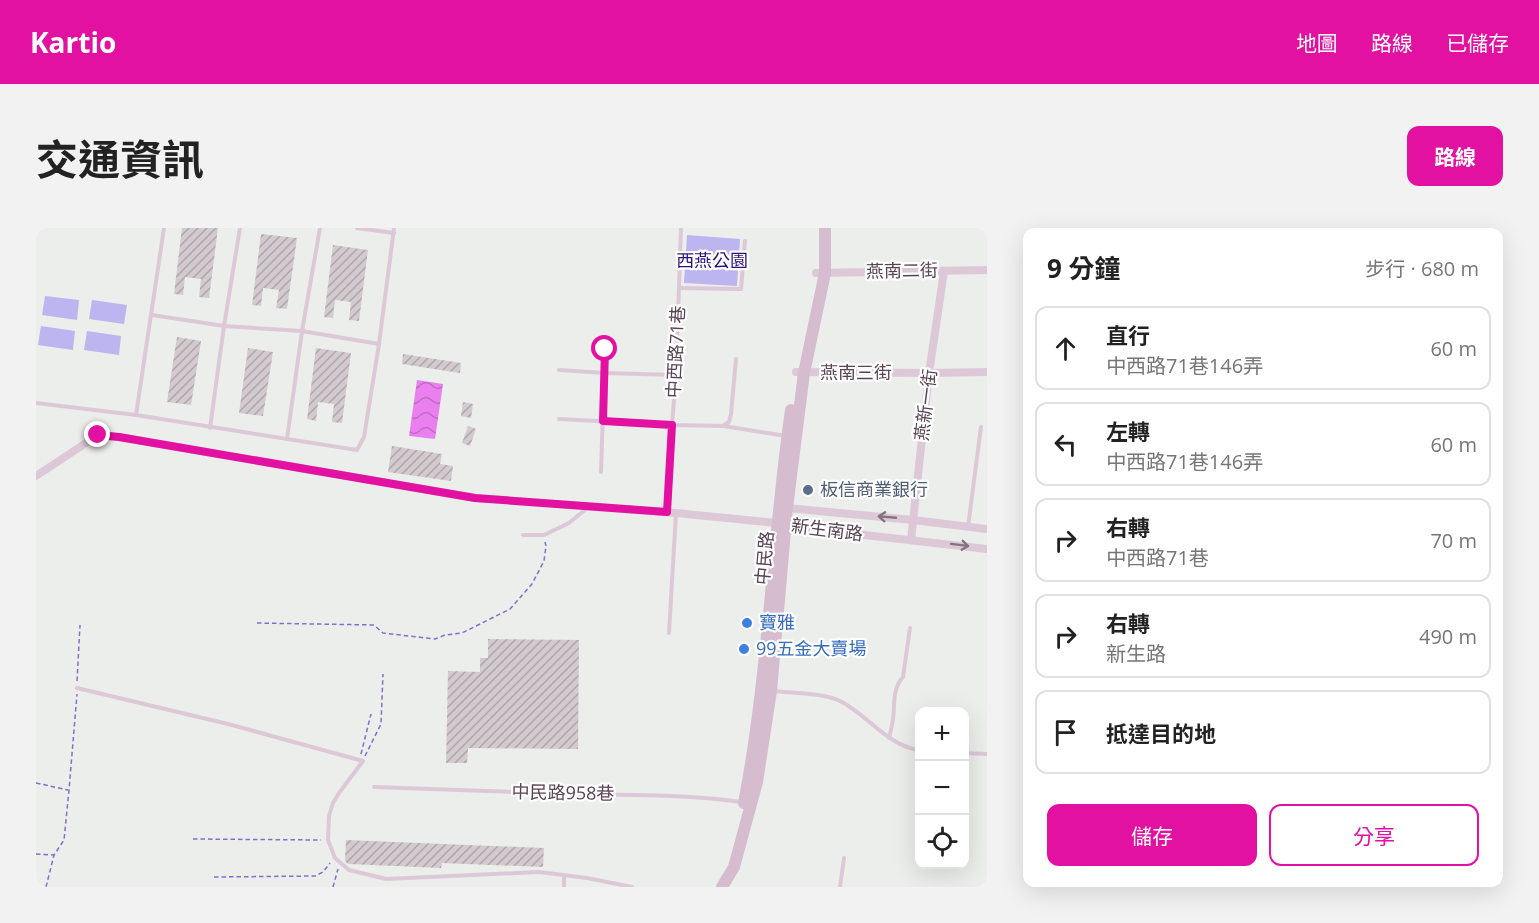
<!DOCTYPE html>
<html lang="zh-TW">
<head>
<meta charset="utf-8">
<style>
  body { margin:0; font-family:"Open Sans","Noto Sans TC",sans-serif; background:#f2f2f2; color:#222 }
  .controls { position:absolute; right:18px; bottom:18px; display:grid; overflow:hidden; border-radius:12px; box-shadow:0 6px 24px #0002 }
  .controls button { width:54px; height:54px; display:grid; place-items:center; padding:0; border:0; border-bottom:2px solid #e0e0e0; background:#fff; color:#222; font:30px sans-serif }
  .stop { position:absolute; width:18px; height:18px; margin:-14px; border:4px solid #e211a1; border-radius:50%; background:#fff }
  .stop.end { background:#e211a1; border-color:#fff; box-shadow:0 2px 6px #0008 }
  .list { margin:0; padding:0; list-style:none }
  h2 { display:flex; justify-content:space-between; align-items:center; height:78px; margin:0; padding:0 24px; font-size:26px }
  h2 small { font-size:20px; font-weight:400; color:#767676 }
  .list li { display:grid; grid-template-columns:39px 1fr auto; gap:18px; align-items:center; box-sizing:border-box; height:84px; margin:0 12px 12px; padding:0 12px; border:2px solid #e0e0e0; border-radius:12px }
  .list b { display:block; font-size:22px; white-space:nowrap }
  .list p { margin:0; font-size:20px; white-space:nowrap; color:#767676 }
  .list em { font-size:20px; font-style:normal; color:#767676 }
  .actions { display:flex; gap:12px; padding:18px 24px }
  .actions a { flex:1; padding:14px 0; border:2px solid #e211a1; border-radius:12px; text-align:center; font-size:21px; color:#e211a1 }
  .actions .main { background:#e211a1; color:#fff }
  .icon { flex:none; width:33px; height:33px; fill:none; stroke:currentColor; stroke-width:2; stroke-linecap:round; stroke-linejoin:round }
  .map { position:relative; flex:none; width:951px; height:659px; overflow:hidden; border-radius:12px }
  header { display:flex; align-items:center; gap:36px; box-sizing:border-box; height:84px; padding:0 30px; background:#e211a1; color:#fff }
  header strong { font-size:28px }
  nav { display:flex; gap:33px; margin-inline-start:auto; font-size:21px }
  .intro { display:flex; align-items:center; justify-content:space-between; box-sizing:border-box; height:144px; padding:0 36px }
  h1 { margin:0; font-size:42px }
  .button { padding:15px 27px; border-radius:12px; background:#e211a1; color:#fff; font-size:21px; font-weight:700 }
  main { display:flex; gap:36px; padding:0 36px }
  aside { flex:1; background:#fff; border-radius:12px; box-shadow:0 6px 24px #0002 }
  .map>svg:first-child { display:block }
  .park { fill:#bdb5f0 }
  .water { fill:url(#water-waves) }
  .building { fill:url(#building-hatch) }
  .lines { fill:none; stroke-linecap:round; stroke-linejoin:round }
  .path { stroke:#856ccf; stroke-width:1.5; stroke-dasharray:4.5 3; stroke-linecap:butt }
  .lane { stroke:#ddc8d8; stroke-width:4 }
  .street { stroke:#ddc8d8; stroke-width:8 }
  .secondary { stroke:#d6bccf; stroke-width:12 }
  .oneway { stroke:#877282 }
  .route { stroke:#e211a1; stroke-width:8 }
  .service-dot { fill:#5c6f8a; stroke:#fff; stroke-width:2 }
  .shop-dot { fill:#3f7fe0; stroke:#fff; stroke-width:2 }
  .labels { text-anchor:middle; stroke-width:4.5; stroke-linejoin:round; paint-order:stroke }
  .park-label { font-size:18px; fill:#2c127c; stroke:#fff }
  .street-label { font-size:18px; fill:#594354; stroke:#fff }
  .service-label { font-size:18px; fill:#4e5e75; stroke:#fff; text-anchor:start }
  .shop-label { font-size:18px; fill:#366cbe; stroke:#fff; text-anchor:start }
</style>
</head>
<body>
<header>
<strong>Kartio</strong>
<nav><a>地圖</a><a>路線</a><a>已儲存</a></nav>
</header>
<div class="intro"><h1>交通資訊</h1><a class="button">路線</a></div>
<main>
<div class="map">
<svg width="951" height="659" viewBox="0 0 951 659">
  <defs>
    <pattern id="water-waves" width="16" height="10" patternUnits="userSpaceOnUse" patternTransform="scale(1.5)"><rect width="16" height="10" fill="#ea80ef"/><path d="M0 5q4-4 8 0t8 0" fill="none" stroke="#c16ac4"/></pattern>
    <pattern id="building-hatch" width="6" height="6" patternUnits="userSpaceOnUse" patternTransform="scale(1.5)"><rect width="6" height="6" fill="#d3cacf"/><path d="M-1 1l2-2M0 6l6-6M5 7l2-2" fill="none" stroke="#aea6ab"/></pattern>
  </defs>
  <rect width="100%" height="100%" fill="#eceeeb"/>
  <!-- park -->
  <g class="park">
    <polygon points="651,7 704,11 701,58 648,55"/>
    <polygon points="9,68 43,72 41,92 6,87"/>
    <polygon points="56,72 91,77 88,96 53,91"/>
    <polygon points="5,98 39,103 37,122 2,117"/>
    <polygon points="51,103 85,108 83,127 48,122"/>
  </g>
  <!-- water -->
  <polygon class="water" points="381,152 407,156 399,211 373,208"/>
  <!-- building -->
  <g class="building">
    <polygon points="146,0 182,0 173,70 163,69 165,51 149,49 147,67 138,66"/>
    <polygon points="225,6 261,10 251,81 240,80 243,62 227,60 225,78 216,77"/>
    <polygon points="297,17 332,22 323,93 313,92 315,74 299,72 297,90 288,89"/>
    <polygon points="141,109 165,113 155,177 131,174"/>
    <polygon points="212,120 237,124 227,188 203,185"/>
    <polygon points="280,120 315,125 306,195 296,194 298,176 282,174 280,193 271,191"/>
    <polygon points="367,126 425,135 424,145 366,136"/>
    <polygon points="427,174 437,176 435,190 425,188"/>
    <polygon points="432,198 440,201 434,218 426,215"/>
    <polygon points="356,218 406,226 404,236 417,238 415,253 352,244"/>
    <polygon points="452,411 543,412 542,521 432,520 431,535 410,535 412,443 444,444 444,430 452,430"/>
    <polygon points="310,612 508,620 507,639 406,635 405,640 312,636 309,633"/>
  </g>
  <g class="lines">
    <!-- path -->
    <g class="path">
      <polyline points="221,395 338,397 347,405 399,411 409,407 426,405 474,381 496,356 508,333 510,318 509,314"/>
      <polyline points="41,453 44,397"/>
      <polyline points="325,526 335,486"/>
      <polyline points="329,528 345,496 347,446"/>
      <polyline points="0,555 32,562"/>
      <polyline points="157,611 285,612"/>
      <polyline points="0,626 18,627"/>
      <polyline points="178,649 279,648 287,644 294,635"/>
      <polyline points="10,659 18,627 28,612 33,562 41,466"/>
      <polyline points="297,659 302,641"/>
    </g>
    <!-- lane -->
    <g class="lane">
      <polyline points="128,0 100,187 321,222 328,209 343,116 358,0"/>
      <polyline points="321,0 358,5"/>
      <polyline points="643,60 705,61 709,13"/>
      <polyline points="116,87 188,98 266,103 343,116"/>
      <polyline points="523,142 568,145 640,147"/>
      <polyline points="0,175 100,187"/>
      <polyline points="523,191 636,197 688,198 750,208"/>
      <polyline points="688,197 693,194 695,186 700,131"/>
      <polyline points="174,200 188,98 204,0"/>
      <polyline points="251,211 266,103 284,0"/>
      <polyline points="565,244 569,121"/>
      <polyline points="631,283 636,197 640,147 645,0"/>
      <polyline points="932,299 945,199"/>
      <polyline points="487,307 508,307 533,295 550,281"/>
      <polyline points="633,405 640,285"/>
      <polyline points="41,460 192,496 327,533 303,565 297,575 293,588 292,612 299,630 313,642 350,651 503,644 551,650 596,659"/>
      <path d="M738 463C756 465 788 465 804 473 831 486 852 519 884 522"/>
      <path d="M853 510C855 503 856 497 857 491 859 476 856 461 867 449L874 400"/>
      <polyline points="928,525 951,526"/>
      <path d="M338 559C404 561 470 564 536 566 592 567 649 566 705 574"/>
      <polyline points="528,659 528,648"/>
      <polyline points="804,659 808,630"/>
    </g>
    <!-- street -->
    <g class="street">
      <polyline points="780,45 951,42"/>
      <polyline points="760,144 893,145 951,144"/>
      <polyline points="0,248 62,207 83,209 439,270 640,285 741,295 750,298 951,321"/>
      <polyline points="748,284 751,280 877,292 951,301"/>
      <polyline points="875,312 893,145 908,43"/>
    </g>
    <!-- secondary -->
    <g class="secondary">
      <path d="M708 575C733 446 736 313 755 182"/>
      <polyline points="686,659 698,639 721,554 735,463 751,280 768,145 789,45 789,0"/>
    </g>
  </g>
  <!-- one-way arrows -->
  <defs><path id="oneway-shaft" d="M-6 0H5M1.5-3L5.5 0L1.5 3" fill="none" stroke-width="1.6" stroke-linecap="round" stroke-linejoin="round" transform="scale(1.5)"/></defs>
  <g class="oneway">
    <use href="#oneway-shaft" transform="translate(851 289) rotate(-175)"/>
    <use href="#oneway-shaft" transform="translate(924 317) rotate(7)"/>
  </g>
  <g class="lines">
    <!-- route -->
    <polyline class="route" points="62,207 83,209 439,270 631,284 636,197 567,193 569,121"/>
  </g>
  <!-- markers -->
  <circle class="service-dot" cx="772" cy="262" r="6"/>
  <g class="shop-dot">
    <circle cx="711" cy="395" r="6"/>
    <circle cx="708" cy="421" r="6"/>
  </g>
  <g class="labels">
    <!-- park labels -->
    <g class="park-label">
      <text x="676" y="39">西燕公園</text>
    </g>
    <!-- street labels -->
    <g class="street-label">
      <text transform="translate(866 43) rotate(-1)" y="6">燕南二街</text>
      <text transform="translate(640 124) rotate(-87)" y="6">中西路71巷</text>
      <text x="820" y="151">燕南三街</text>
      <text transform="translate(890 177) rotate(-83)" y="6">燕新一街</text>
      <text transform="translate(791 302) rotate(7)" y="6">新生南路</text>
      <text transform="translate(729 330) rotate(-85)" y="6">中民路</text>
      <text transform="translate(527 565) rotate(1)" y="6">中民路958巷</text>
    </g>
    <!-- service labels -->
    <g class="service-label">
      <text x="784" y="268">板信商業銀行</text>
    </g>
    <!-- shop labels -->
    <g class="shop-label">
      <text x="723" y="401">寶雅</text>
      <text x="720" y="427">99五金大賣場</text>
    </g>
  </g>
</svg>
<div class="controls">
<button>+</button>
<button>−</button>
<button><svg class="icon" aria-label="locate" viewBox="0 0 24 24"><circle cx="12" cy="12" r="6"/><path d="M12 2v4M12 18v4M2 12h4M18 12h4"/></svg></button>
</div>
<div class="stop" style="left:569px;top:121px"></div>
<div class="stop end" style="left:62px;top:207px"></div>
</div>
<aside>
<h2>9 分鐘<small>步行 · 680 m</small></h2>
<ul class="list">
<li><svg class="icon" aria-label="ahead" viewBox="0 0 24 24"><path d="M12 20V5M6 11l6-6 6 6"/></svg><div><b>直行</b><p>中西路71巷146弄</p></div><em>60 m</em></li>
<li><svg class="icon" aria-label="left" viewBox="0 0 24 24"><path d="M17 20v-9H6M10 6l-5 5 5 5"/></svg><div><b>左轉</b><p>中西路71巷146弄</p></div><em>60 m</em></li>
<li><svg class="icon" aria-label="right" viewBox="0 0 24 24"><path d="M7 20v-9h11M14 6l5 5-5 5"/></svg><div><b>右轉</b><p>中西路71巷</p></div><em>70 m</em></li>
<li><svg class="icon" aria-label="right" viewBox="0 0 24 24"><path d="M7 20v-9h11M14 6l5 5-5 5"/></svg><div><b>右轉</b><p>新生路</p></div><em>490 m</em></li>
<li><svg class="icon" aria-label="arrive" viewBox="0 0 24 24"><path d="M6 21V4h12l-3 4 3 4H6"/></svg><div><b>抵達目的地</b></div></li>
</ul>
<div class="actions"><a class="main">儲存</a><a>分享</a></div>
</aside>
</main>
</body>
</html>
